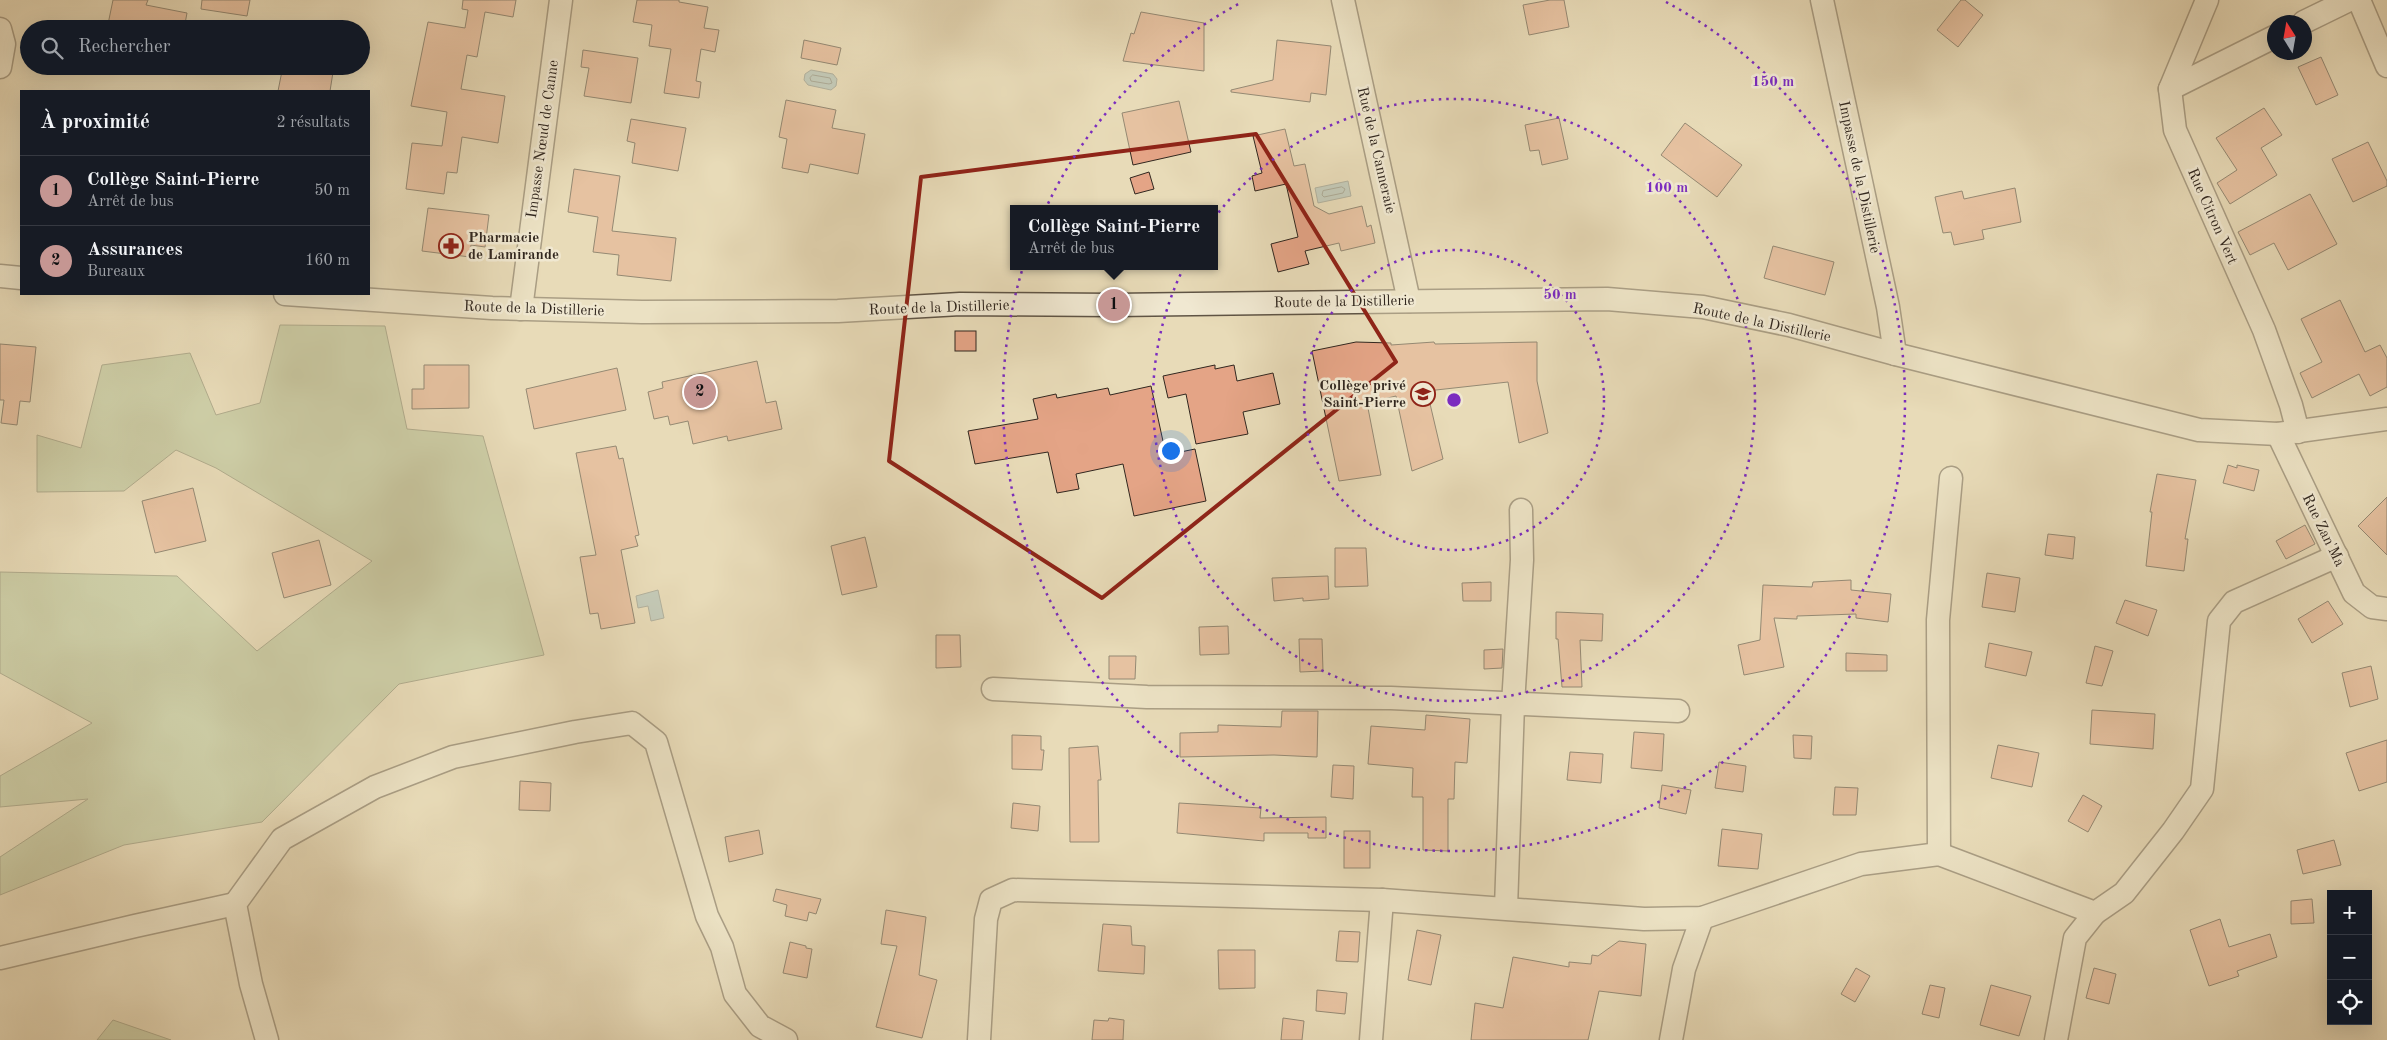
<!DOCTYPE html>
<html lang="fr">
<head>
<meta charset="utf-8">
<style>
  body { margin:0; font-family:"Old Standard TT",serif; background:#242831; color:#f1f3f6 }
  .controls { position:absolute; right:15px; bottom:15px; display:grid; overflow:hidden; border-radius:0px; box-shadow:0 5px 20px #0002 }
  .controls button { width:45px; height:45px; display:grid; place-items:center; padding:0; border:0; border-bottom:1px solid #363941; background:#171b24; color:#f1f3f6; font:25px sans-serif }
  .compass { position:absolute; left:2267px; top:15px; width:45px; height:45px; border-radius:50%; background:#171b24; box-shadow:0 5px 20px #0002; rotate:349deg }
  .you { position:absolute; left:1170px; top:450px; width:18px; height:18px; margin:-12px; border:4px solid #fff; border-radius:50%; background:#1a73e8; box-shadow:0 0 0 8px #1a73e833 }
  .badge { display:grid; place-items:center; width:32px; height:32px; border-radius:50%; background:#c59692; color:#111; font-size:16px; font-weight:700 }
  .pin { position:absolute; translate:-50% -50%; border:2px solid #fff; box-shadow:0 1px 5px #0006 }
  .popup { position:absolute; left:1010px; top:205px; width:208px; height:65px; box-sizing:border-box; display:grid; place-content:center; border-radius:0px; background:#171b24; filter:drop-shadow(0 1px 4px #0005); font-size:16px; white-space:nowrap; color:#9ea1a6 }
  .popup b { font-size:19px; color:#f1f3f6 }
  .popup::after { content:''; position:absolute; left:50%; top:100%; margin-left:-10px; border:10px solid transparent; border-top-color:#171b24 }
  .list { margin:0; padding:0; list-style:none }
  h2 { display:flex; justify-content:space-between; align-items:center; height:65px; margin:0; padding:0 20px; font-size:21px }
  h2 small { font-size:16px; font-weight:400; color:#9ea1a6 }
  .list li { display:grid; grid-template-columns:32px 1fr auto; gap:15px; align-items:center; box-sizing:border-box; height:70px; padding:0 20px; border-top:1px solid #363941 }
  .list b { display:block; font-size:19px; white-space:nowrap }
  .list p { margin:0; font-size:16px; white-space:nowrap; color:#9ea1a6 }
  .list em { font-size:16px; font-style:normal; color:#9ea1a6 }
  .icon { flex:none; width:28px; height:28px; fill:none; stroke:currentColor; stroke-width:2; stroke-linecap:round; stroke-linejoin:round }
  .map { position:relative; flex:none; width:2387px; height:1040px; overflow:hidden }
  .search { position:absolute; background:#171b24; box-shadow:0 5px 20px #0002; left:20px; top:20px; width:350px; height:55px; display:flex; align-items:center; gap:12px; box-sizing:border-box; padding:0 18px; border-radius:28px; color:#9ea1a6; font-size:19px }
  .panel { position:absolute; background:#171b24; box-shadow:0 5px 20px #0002; left:20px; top:90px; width:350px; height:205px; border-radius:0px }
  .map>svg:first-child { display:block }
  .green { fill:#afc194; stroke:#70745a }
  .water { fill:#9cb8ba; stroke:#717e7c }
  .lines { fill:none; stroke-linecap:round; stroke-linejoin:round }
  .shore { stroke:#66706c; stroke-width:1 }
  .building { fill:#e4a486; stroke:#31271f }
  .minor-casing { stroke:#5f5445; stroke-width:25 }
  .minor { stroke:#f0e8d1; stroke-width:22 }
  .marked { fill:none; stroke:#8f2418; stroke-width:4; stroke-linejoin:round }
  .ring { fill:none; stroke:#7b2cbf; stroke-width:2.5; stroke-dasharray:2.5 5 }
  .labels { text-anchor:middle; stroke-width:5; stroke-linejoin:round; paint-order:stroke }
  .street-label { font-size:15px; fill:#31271f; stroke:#f0e8d1 }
  .poi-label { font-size:15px; font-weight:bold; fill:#31271f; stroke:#f0e8d1; text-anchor:start }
  .centre { fill:#7b2cbf; stroke:#f0e8d1; stroke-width:2.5 }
  .ring-label { font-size:15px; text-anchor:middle; font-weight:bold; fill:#7b2cbf; stroke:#f0e8d1; stroke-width:5; stroke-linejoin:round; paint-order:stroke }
</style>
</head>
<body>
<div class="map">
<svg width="2387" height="1040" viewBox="0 0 2387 1040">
  <rect width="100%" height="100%" fill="#e8dbb8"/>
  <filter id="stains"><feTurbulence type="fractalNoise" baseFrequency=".004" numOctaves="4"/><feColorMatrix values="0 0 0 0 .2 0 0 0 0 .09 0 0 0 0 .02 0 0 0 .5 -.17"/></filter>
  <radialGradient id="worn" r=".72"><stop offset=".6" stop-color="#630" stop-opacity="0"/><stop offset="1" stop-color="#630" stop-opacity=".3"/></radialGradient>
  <!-- green -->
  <g class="green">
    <polygon points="280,325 385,326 407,429 483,436 544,655 399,684 262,822 124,845 0,895 0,857 88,799 0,807 0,776 92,723 0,673 0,572 177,576 257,651 372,561 216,468 176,450 124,491 37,492 37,435 81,448 102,365 190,353 216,415 260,403"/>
    <polygon points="113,1020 171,1040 97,1040"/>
  </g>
  <!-- water -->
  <g class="water">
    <polygon points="811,70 833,74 837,79 836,86 831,90 808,85 804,80 805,74"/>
    <polygon points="1348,181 1351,196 1318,203 1315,188"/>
    <polygon points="658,590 664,618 651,621 648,606 638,608 636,596"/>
  </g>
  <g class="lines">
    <!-- shore -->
    <g class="shore">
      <polygon points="813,75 830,78 832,83 829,84 811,81 810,78"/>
      <polygon points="1342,187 1345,189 1343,193 1324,197 1322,195 1323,191"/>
    </g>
  </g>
  <!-- building -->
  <g class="building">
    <polygon points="113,0 148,0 146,5 187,13 184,29 147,26 147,29 107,29"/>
    <polygon points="202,0 250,0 247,16 201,9"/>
    <polygon points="463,0 516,0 513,17 485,12 477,57 467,55 461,89 505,96 498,143 462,137 457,173 447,172 444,194 406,189 412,143 442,146 447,112 411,106 428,22 465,28 468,10 462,9"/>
    <polygon points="637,0 679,0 679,2 708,7 704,28 719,30 715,52 701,49 696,81 701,82 699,98 664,93 671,49 649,46 652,25 633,22"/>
    <polygon points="1550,0 1564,0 1569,27 1529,35 1523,5"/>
    <polygon points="1961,0 1965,0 1983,15 1958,47 1937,30"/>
    <polygon points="1141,12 1204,23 1204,71 1123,61 1131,33 1134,34"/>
    <polygon points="804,40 841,48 837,65 801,58"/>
    <polygon points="1277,40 1331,46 1326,95 1311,93 1310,102 1231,92 1231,90 1273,80"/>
    <polygon points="583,50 638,58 631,103 584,96 589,68 581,67"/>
    <polygon points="2321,57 2338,95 2316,105 2298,67"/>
    <polygon points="283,66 334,66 330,91 278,91"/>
    <polygon points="786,100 836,110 832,128 865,134 858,174 810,164 808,173 782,168 787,139 779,137"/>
    <polygon points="1179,101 1191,152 1133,165 1122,113"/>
    <polygon points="2264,108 2282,135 2261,148 2277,175 2230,204 2217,183 2237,170 2216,138"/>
    <polygon points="1559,118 1568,159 1542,165 1539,150 1530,151 1525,125"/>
    <polygon points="631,119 686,128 678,171 632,163 635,143 627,141"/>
    <polygon points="1685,123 1742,165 1717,197 1661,155"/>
    <polygon points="1285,129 1294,166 1305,164 1314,206 1329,214 1362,206 1367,227 1371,225 1375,243 1341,251 1339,243 1305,251 1309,264 1278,272 1271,244 1298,237 1286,184 1255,191 1252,176 1262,173 1253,136"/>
    <polygon points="2368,142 2387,181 2387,186 2353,202 2332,159"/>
    <polygon points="574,169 620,176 612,231 676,238 671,281 617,275 619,255 593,252 598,217 568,212"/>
    <polygon points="1149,172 1154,189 1135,194 1130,178"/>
    <polygon points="2015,188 2021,222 1982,230 1984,239 1954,245 1951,232 1943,233 1935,197 1962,191 1964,199"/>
    <polygon points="2310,194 2337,244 2288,270 2274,243 2250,255 2238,232"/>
    <polygon points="428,208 489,215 485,247 471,245 470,257 422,251"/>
    <polygon points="1773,246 1834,262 1825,295 1764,278"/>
    <polygon points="2340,300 2365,352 2380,345 2387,358 2387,387 2370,396 2359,374 2312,398 2300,373 2322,362 2301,319"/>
    <rect x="955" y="331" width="21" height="20"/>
    <polygon points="1356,342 1391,343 1391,345 1434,342 1435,344 1537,342 1537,381 1548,433 1519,443 1508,382 1427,391 1443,459 1412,471 1396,396 1367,403 1381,475 1339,481 1312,351"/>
    <polygon points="0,344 36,347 30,402 20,401 17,425 1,423 4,400 0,400"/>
    <polygon points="757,361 766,403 776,401 782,429 728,441 727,436 693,444 688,421 670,425 668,416 654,419 648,392 663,388 662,382"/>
    <polygon points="424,365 469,365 469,408 412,409 412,389 424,389"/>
    <polygon points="1215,365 1215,369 1234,365 1237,381 1273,373 1280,404 1243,412 1248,434 1196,444 1186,394 1168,398 1163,376"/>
    <polygon points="617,368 626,410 534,429 526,389"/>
    <polygon points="1151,386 1166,455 1195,449 1206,501 1134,516 1123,464 1076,474 1079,489 1057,493 1048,452 975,464 968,431 1038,419 1033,399 1056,394 1057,398 1108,388 1110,395"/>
    <polygon points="616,446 619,459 623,458 639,535 635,536 638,546 621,550 635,623 601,629 598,613 590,614 580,557 596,555 576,453"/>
    <polygon points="2228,465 2237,468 2237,465 2259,470 2254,491 2223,483"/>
    <polygon points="2157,474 2196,480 2185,539 2188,539 2184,571 2146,566 2152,512 2150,512"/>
    <polygon points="193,488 206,541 155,553 142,501"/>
    <polygon points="2387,497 2387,555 2358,526"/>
    <polygon points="2305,525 2315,544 2286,559 2276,541"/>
    <polygon points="2048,534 2075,537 2073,559 2045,555"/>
    <polygon points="865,537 877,587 842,595 831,546"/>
    <polygon points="319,540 331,585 284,598 272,553"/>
    <polygon points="1335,548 1366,548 1368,586 1335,587"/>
    <polygon points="1987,573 2020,578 2015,612 1982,607"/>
    <polygon points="1328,576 1329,599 1303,601 1303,598 1274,601 1272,578"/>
    <polygon points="1851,580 1851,590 1891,594 1888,622 1856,618 1856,614 1797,616 1797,619 1774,618 1784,667 1744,675 1738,645 1760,640 1763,585 1812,587 1813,582"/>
    <polygon points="1491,582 1491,601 1463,601 1462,583"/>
    <polygon points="2125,600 2157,610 2148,636 2116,623"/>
    <polygon points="2328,601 2343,624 2312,643 2298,619"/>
    <polygon points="1556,612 1603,614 1602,641 1580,640 1582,687 1562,687 1558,639 1556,639"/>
    <polygon points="1228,626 1229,654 1200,655 1199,627"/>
    <polygon points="936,635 960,635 961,667 936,668"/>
    <polygon points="1299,639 1322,639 1323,671 1300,672"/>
    <polygon points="1989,643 2032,652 2026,676 1985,667"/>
    <polygon points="2095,646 2113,651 2102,686 2086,683"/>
    <polygon points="1503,649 1502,668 1484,669 1484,650"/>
    <polygon points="1846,653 1887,655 1887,671 1846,671"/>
    <polygon points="1109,656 1136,656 1135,679 1109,679"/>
    <polygon points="2371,666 2378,699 2350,707 2342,673"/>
    <polygon points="2092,710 2155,714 2153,749 2090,744"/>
    <polygon points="1282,711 1318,711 1317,757 1274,755 1180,757 1180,733 1218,732 1218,725 1281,727"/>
    <polygon points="1426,715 1470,719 1467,763 1455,762 1454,799 1448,799 1448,851 1423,850 1423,797 1412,797 1413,768 1368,764 1371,726 1425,730"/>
    <polygon points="1634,732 1664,734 1662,771 1631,768"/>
    <polygon points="1012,735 1041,736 1041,750 1044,750 1042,770 1012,769"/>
    <polygon points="1793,735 1812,736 1811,759 1794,758"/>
    <polygon points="2387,740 2387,782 2359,791 2346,753"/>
    <polygon points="1998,745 2039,753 2032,787 1991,778"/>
    <polygon points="1098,746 1101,780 1098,780 1099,842 1070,842 1069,748"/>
    <polygon points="1570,752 1603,754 1601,783 1567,780"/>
    <polygon points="1719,762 1746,766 1743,792 1715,788"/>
    <polygon points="1333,765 1354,766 1353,799 1331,797"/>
    <polygon points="520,781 551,783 550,811 519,810"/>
    <polygon points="1662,785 1691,790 1686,814 1659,808"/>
    <polygon points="1835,787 1858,788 1856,815 1833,815"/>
    <polygon points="2083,795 2102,806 2088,832 2068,821"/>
    <polygon points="1013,803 1040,806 1038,831 1011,828"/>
    <polygon points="1179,803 1261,808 1260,818 1326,817 1326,838 1308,838 1308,833 1264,833 1264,841 1177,833"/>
    <polygon points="1722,829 1762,834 1758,869 1718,866"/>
    <polygon points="759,830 763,854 729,862 725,837"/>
    <rect x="1344" y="831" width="26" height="37"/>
    <polygon points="2334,840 2341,865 2303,874 2297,850"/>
    <polygon points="776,889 821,899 816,914 809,912 807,921 785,916 787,905 773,901"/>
    <polygon points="2312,899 2314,923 2291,924 2291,901"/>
    <polygon points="886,910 926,917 919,975 937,980 922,1038 876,1027 897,946 881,944"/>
    <polygon points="2220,919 2229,947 2270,934 2277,957 2237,971 2239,976 2209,986 2190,930"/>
    <polygon points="1103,924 1131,926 1132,945 1145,946 1144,974 1098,971"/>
    <polygon points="1417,930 1441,935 1431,985 1408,980"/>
    <polygon points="1339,931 1360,932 1358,962 1336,961"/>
    <polygon points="1619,941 1646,944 1641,996 1599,991 1588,1040 1471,1040 1475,1003 1503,1008 1513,957 1569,967 1569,962 1591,964 1592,955 1598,956"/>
    <polygon points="790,942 806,946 806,948 812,949 807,978 783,973"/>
    <polygon points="1218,950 1255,950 1255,988 1219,989"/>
    <polygon points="1856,968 1870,976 1855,1002 1841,994"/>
    <polygon points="2094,968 2116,974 2109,1004 2086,998"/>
    <polygon points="1930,985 1945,988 1939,1018 1922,1014"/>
    <polygon points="1991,985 2031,996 2019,1036 1980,1025"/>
    <polygon points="1317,990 1347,993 1345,1014 1316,1011"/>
    <polygon points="1109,1018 1124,1020 1123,1040 1092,1040 1094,1020 1108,1021"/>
    <polygon points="1283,1018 1304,1021 1302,1040 1281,1040"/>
  </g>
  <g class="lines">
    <defs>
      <g id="minor">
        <polyline points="1343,0 1409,301"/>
        <polyline points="1822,0 1888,307 1895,354"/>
        <polyline points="2207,0 2170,89 2175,130 2264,330 2291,405 2298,432"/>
        <polyline points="2359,0 2387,66"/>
        <polyline points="2304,22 2349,0"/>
        <polyline points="0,29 4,44 0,67"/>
        <polyline points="2170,89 2274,37"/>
        <polyline points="0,276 21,278"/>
        <polyline points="285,294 492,308 642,312 838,311 960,304 1114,305 1607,299 1703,307 1789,325 1895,354 2199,430 2278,434 2387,419"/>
        <polyline points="521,309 561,0"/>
        <polyline points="2278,434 2354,593 2372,607 2387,609"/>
        <polyline points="993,689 1147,697 1391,698 1678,711"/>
        <polyline points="1939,854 1938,620 1951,478"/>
        <polyline points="1506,908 1513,704 1522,560 1521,510"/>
        <polyline points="0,958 135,926 235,904"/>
        <polyline points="267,1040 251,984 235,904 282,839 375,787 453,757 575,732 632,723 656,742 707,916 722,947 735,994 760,1026 786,1040"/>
        <polyline points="979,1040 986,919 991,900 1013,890 1382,900 1644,919 1702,918 1861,864 1939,854 2095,913 2124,893 2173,831 2202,789 2219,621 2234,602 2337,556"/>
        <polyline points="1371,1040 1382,900"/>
        <polyline points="1671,1040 1684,969 1702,918"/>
        <polyline points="2056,1040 2075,938 2095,913"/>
      </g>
    </defs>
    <!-- minor casing -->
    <use href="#minor" class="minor-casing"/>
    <!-- minor -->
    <use href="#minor" class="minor"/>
  </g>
  <!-- marked area -->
  <path d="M0 0H2387V1040H0ZM1256 134 1396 362 1102 598 889 461 921 177Z" fill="#e8dbb8" fill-opacity=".55" fill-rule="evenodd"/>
  <path class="marked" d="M1256 134 1396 362 1102 598 889 461 921 177Z"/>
  <!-- distance rings -->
  <g class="ring">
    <circle cx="1454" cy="400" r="150"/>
    <circle cx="1454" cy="400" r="301"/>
    <path d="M1666 2A451 451 0 1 1 1242 2"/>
  </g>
  <!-- icons -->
  <defs>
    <symbol id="pharmacy-ring" viewBox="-11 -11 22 22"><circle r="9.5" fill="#f0e8d1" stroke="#8f2418" stroke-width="1.5"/><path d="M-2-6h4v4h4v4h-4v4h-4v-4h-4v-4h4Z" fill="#8f2418"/></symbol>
    <symbol id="school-ring" viewBox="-11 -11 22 22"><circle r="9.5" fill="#f0e8d1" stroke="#8f2418" stroke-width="1.5"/><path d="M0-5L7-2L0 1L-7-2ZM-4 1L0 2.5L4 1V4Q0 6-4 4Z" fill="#8f2418"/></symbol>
  </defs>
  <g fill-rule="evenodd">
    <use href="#pharmacy-ring" x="437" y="232" width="28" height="28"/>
    <use href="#school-ring" x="1409" y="380" width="28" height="28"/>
  </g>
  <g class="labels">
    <!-- street labels -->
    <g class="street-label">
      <text transform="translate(542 139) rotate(-82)" y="5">Impasse Nœud de Canne</text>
      <text transform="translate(1377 150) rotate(77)" y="5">Rue de la Canneraie</text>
      <text transform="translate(1860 177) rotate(78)" y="5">Impasse de la Distillerie</text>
      <text transform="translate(2213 216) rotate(66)" y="5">Rue Citron Vert</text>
      <text transform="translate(1344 301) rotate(-1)" y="5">Route de la Distillerie</text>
      <text transform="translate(939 307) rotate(-2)" y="5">Route de la Distillerie</text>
      <text transform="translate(534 308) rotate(2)" y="5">Route de la Distillerie</text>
      <text transform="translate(1762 322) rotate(12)" y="5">Route de la Distillerie</text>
      <text transform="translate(2324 530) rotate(64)" y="5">Rue Zan'Ma</text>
    </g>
    <!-- poi labels -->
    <g class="poi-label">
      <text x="468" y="242">Pharmacie<tspan x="468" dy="17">de Lamirande</tspan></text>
      <text x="1406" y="390" text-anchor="end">Collège privé<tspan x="1406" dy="17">Saint-Pierre</tspan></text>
    </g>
  </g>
  <circle cx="1454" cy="400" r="8" class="centre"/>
  <g class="ring-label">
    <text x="1773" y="86">150 m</text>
    <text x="1667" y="192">100 m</text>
    <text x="1560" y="299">50 m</text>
  </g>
  <rect width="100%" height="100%" filter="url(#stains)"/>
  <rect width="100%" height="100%" fill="url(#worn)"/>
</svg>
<div class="controls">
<button>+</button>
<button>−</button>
<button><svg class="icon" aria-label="locate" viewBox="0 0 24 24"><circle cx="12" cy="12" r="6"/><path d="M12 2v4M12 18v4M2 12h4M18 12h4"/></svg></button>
</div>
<svg class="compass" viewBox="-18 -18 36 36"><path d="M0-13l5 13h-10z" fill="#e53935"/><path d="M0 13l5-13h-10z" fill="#9ea1a6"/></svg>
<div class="you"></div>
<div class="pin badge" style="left:1114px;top:305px">1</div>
<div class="popup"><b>Collège Saint-Pierre</b>Arrêt de bus</div>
<div class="pin badge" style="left:700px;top:392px">2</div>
<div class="search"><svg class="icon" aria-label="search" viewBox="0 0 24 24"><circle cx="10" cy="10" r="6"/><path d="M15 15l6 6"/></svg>Rechercher</div>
<section class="panel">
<h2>À proximité<small>2 résultats</small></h2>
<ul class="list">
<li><span class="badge">1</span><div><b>Collège Saint-Pierre</b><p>Arrêt de bus</p></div><em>50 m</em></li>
<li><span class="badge">2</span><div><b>Assurances</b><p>Bureaux</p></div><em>160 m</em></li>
</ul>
</section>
</div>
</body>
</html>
